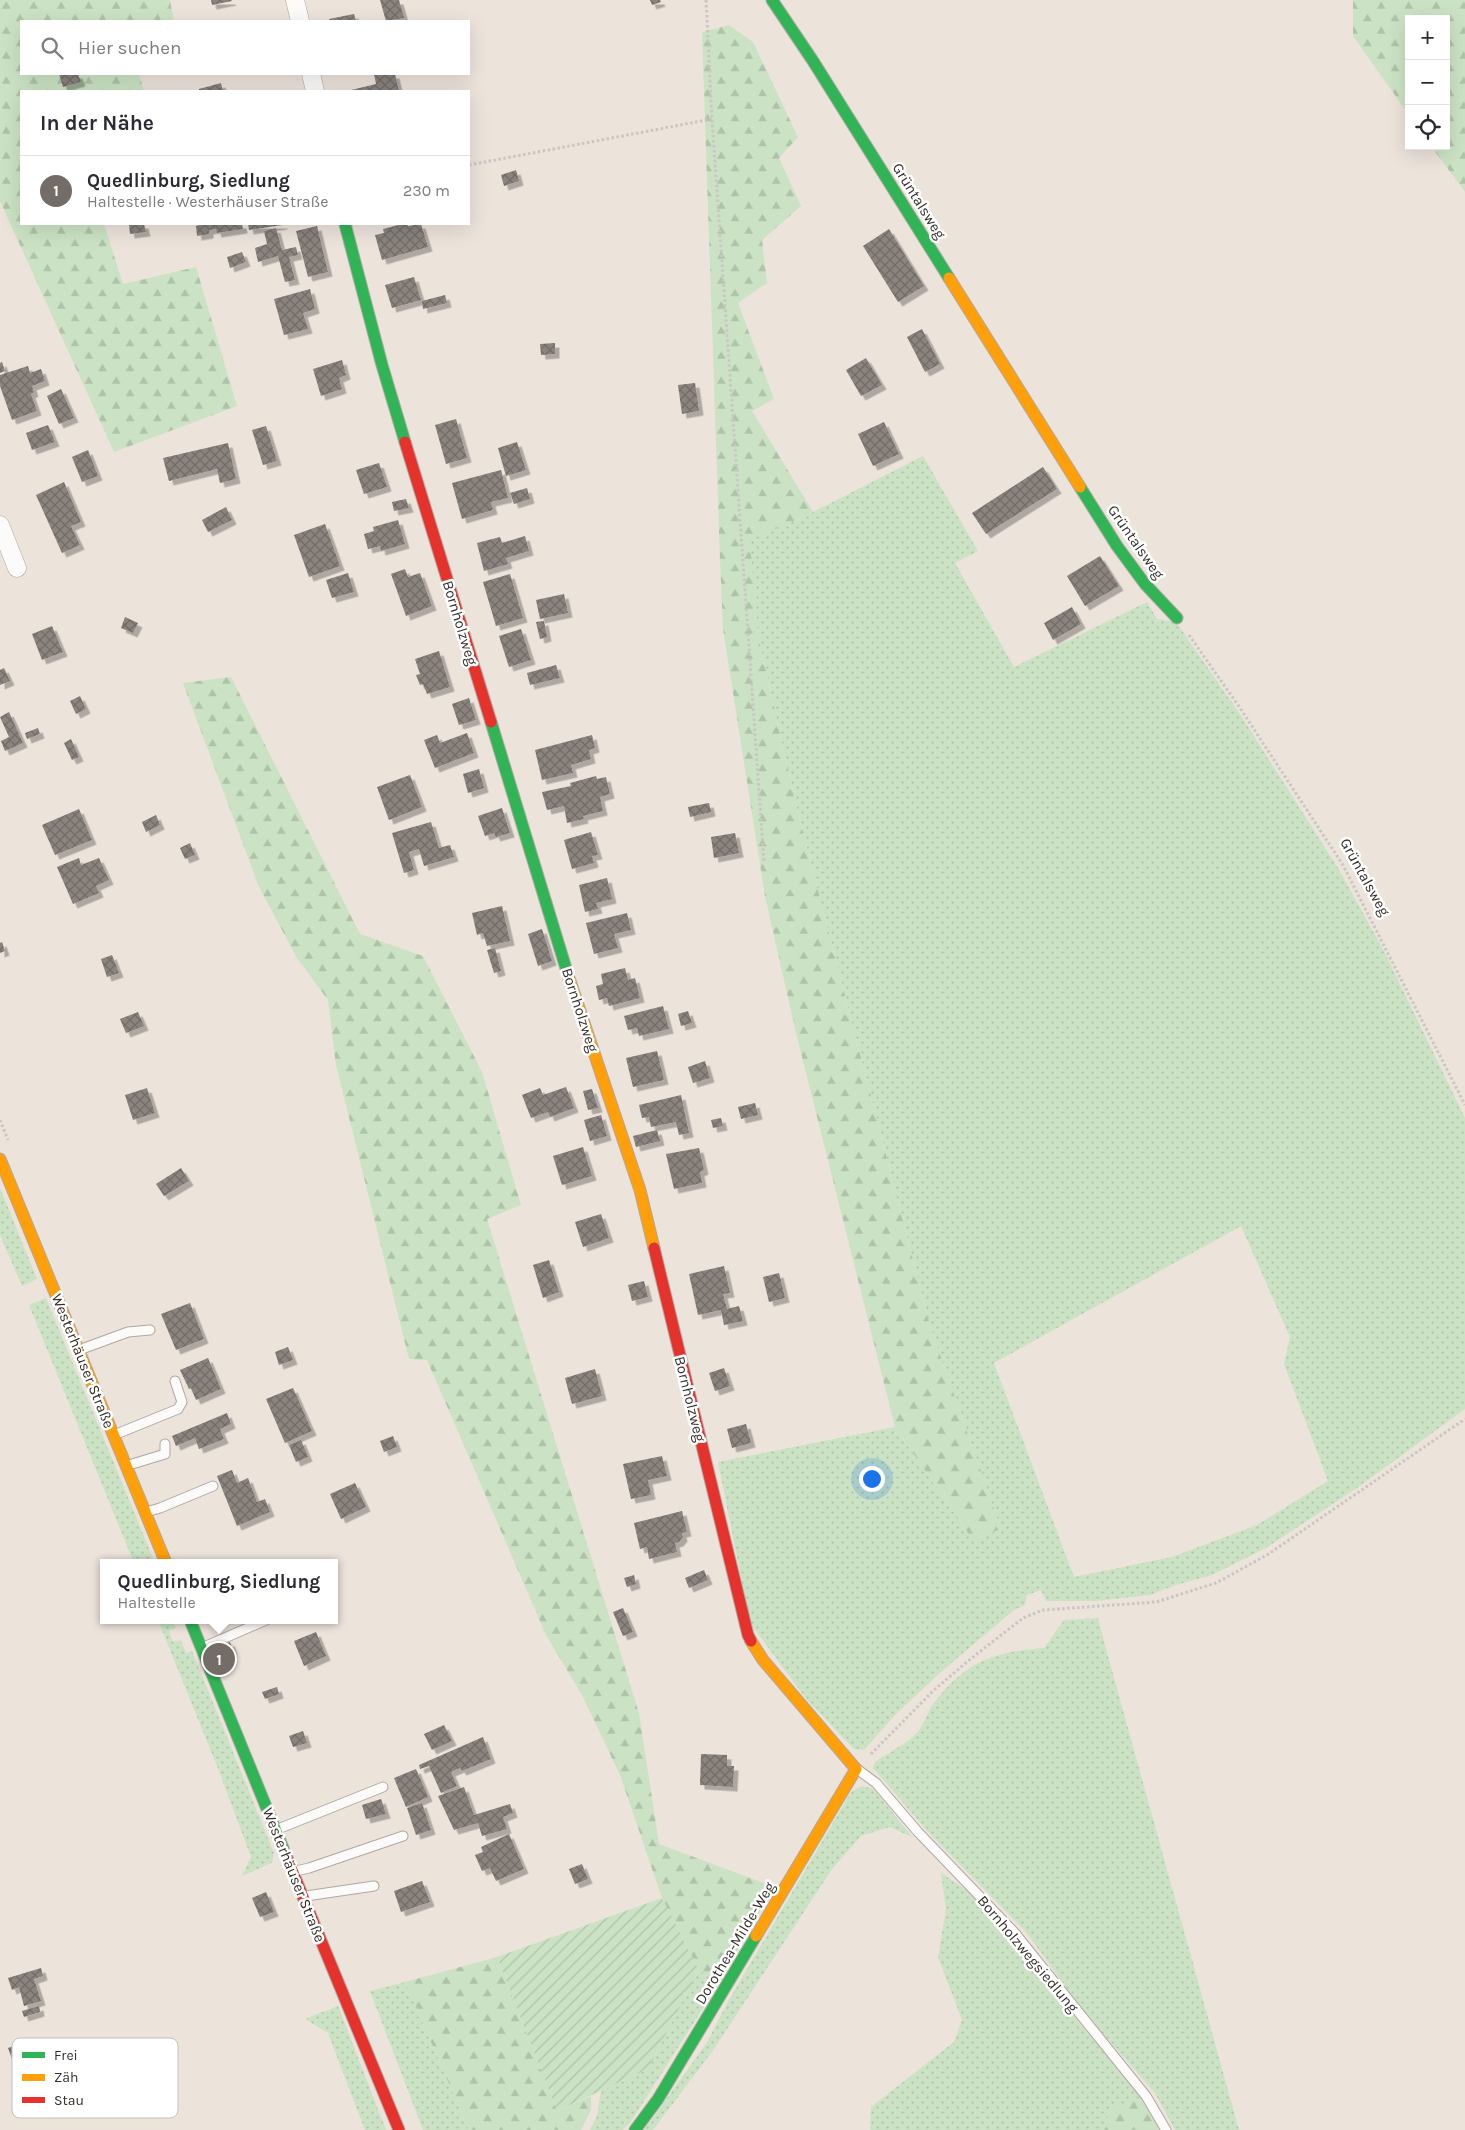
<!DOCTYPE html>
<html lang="de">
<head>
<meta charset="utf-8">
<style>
  body { margin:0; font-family:Karla,sans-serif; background:#f7f7f7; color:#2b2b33 }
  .controls { position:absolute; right:15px; top:15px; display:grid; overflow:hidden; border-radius:0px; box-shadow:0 5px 20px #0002 }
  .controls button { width:45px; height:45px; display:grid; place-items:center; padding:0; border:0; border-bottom:1px solid #e1e1e2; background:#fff; color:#2b2b33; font:25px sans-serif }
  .you { position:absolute; left:871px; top:1478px; width:18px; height:18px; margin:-12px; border:4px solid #fff; border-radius:50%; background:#1a73e8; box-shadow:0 0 0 8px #1a73e833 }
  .badge { display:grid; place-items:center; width:32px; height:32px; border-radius:50%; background:#746d67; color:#fff; font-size:16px; font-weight:700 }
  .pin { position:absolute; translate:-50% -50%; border:2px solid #fff; box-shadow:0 1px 5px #0006 }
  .popup { position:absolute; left:100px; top:1559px; width:238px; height:65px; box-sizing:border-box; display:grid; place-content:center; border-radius:0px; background:#fff; filter:drop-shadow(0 1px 4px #0005); font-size:16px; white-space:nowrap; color:#7c7c81 }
  .popup b { font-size:19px; color:#2b2b33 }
  .popup::after { content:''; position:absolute; left:50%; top:100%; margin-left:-10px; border:10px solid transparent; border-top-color:#fff }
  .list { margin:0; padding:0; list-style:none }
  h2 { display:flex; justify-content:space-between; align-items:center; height:65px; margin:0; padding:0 20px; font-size:21px }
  h2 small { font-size:16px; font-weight:400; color:#7c7c81 }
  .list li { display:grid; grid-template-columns:32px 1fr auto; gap:15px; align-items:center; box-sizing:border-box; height:70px; padding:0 20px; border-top:1px solid #e1e1e2 }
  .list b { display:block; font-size:19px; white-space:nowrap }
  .list p { margin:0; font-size:16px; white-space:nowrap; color:#7c7c81 }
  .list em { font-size:16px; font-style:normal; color:#7c7c81 }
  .icon { flex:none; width:28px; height:28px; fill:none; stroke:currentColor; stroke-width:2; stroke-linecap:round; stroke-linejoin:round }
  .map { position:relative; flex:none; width:1465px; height:2130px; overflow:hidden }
  .search { position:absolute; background:#fff; box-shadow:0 5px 20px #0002; left:20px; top:20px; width:450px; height:55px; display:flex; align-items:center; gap:12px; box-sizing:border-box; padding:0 18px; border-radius:0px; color:#7c7c81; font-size:19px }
  .panel { position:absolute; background:#fff; box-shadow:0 5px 20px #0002; left:20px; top:90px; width:450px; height:135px; border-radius:0px }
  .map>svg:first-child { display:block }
  .grass { fill:url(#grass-dots); fill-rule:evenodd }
  .forest { fill:url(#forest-firs) }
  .garden { fill:url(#garden-furrows) }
  .building { fill:url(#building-cross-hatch); filter:url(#shadow) }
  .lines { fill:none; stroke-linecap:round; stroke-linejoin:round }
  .lane-casing { stroke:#afa8a2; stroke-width:11 }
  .street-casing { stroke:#afa8a2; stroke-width:19 }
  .fast-casing { stroke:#afa8a2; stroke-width:13 }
  .slow-casing { stroke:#afa8a2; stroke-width:13 }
  .jam-casing { stroke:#afa8a2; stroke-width:13 }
  .path { stroke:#c9c6c3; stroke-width:3; stroke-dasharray:2.5 2.5; stroke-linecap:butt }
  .lane { stroke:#fcfbfa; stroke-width:9 }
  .street { stroke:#fcfbfa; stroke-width:18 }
  .fast { stroke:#30b455; stroke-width:11 }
  .slow { stroke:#ff9f0a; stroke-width:11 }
  .jam { stroke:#e5322d; stroke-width:11 }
  .labels { text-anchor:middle; stroke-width:5; stroke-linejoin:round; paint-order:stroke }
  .street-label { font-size:15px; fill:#342e28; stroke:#fff }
  .key { fill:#fff; stroke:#c2c0be; stroke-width:1 }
  .key-label { font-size:14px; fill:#342e28 }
</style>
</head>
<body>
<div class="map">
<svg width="1465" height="2130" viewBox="0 0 1465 2130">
  <defs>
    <pattern id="grass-dots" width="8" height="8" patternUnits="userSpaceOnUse" patternTransform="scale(1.25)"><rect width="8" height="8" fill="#cbe3c4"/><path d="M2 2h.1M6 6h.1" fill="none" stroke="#afc3a8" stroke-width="1.8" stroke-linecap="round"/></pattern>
    <pattern id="forest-firs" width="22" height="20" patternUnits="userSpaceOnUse" patternTransform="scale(1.25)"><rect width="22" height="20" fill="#cbe3c4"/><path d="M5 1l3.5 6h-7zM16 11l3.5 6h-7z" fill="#afc3a8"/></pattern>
    <pattern id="garden-furrows" width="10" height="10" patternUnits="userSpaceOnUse" patternTransform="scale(1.25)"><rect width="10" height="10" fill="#cbe3c4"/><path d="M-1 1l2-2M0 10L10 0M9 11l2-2" fill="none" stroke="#afc3a8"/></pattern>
    <pattern id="building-cross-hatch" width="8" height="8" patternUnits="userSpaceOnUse" patternTransform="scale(1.25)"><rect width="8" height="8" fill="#8a837e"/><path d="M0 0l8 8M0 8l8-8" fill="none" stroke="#726c67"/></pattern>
    <filter id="shadow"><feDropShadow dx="4.5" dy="4.5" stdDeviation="0" flood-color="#0004"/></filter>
  </defs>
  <rect width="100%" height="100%" fill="#ece3db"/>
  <!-- grass -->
  <g class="grass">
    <path d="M923 456 978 551 955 563 1014 667 1147 602 1157 619 1176 622 1240 714 1338 868 1384 951 1465 1118V1409L1357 1488 1266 1548 1212 1575 1176 1585 1150 1595 1096 1601H1046L1041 1590 1027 1595 1025 1605 1014 1610 942 1671 895 1715 864 1750 854 1749 807 1700 750 1623 718 1462 895 1427 973 1540 1001 1529 930 1326 797 809 758 635 749 539 813 512ZM1241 1226 1290 1337 1284 1364 1328 1481 1257 1525 1172 1557 1074 1577 994 1363Z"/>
    <polygon points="0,1188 37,1279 22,1286 0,1235"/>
    <polygon points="46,1298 155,1563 134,1563 29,1305"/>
    <path d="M1098 1618 1105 1645 1239 2130H1175L1155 2093 1084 2012 1026 1932 930 1834 873 1768 875 1762C888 1753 906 1744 917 1733 924 1725 927 1712 934 1703 966 1661 993 1652 1044 1648L1064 1620Z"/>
    <polygon points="158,1620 172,1620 176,1628 169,1631 173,1642 181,1640 186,1653 192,1651 274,1853 272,1863 242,1876 251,1857 219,1771"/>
    <polygon points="862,1786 874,1789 912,1837 890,1827 861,1836 832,1869 714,2049 653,2130 644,2130 706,2044 729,2000 851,1792"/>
    <polygon points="941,1873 968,1891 999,1924 1142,2099 1111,2109 1103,2130 870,2130 871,2107 954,2042 962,2020 938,1957 946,1909"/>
    <polygon points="699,1970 719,1983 630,2123 622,2130 590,2130 597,2116 601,2091 648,2069"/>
    <polygon points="405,1982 469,2130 423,2130 370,1991"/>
    <polygon points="338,2006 386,2130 365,2130 328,2033 305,2019"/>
  </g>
  <!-- forest -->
  <g class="forest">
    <polygon points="0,0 170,0 174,21 21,21 21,74 139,74 144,91 21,91 21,224 104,224 123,284 196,267 237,406 114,452 0,201"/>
    <polygon points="1353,0 1465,0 1465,192 1431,146 1446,146 1446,19 1409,19 1409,115 1353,36"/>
    <polygon points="729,25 753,42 798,137 779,158 801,206 762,240 767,283 738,303 774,399 752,411 813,512 750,540 758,635 797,809 930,1326 1001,1529 973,1540 895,1427 796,1033 765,896 723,629 720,559 702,32"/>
    <polygon points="231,677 360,934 423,956 482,1072 521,1205 487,1219 639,1713 659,1844 774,1887 719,1983 699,1970 662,1898 620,1775 582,1695 546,1635 427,1360 409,1359 336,1065 328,1000 297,958 259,887 183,683"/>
    <polygon points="497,1957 557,2111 591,2096 591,2110 581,2130 469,2130 405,1982"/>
    <polygon points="1142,2099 1160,2130 1103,2130 1111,2109"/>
  </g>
  <!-- garden -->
  <polygon class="garden" points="662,1898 699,1970 648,2069 557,2111 497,1957"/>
  <!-- building -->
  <g class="building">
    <polygon points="211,0 231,0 232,1 212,5"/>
    <polygon points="380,0 399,0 404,18 386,21"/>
    <polygon points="650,0 660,0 661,2 652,5"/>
    <polygon points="354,14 356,21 330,21 329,19"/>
    <polygon points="59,74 78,74 81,82 63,87"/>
    <polygon points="374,74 395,74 399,91 347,91 376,84"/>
    <polygon points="221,83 223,91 199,91 199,89"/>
    <polygon points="516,170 519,181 504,186 501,175"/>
    <polygon points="129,224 144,224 146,232 130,234"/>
    <polygon points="203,224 242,224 243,229 217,233 216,229 209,230 209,234 197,236 196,226"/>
    <polygon points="248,224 283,224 283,225 249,230"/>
    <polygon points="402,224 407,224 408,226 421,224 428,247 382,260 375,235 384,233 383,229"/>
    <polygon points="317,226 328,272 308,277 296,231"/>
    <polygon points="276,228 282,250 296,247 298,255 289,257 295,280 285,282 278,256 258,262 255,248 267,244 264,231"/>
    <polygon points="889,229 924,286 898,302 863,246"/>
    <polygon points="242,252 246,262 230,268 227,257"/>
    <polygon points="414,277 421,300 392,308 385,285"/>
    <polygon points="310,289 315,309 303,313 308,329 284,335 274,299"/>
    <polygon points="445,295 447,303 423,309 422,301"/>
    <polygon points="922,329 940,364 925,372 907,337"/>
    <polygon points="555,343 555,354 541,355 540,344"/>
    <polygon points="866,358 882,385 861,396 846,370"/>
    <polygon points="342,360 346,375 339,378 342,389 321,396 313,369"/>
    <polygon points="2,362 5,371 0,373 0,363"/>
    <polygon points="28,366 30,373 41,369 45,381 32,386 34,392 31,394 37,411 12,420 0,386 0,375"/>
    <polygon points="695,383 699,411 682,414 678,385"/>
    <polygon points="61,389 74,418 59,424 47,396"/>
    <polygon points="456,419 467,458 446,464 435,425"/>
    <polygon points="884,422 899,454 873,466 858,434"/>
    <polygon points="48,425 55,442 32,450 26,433"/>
    <polygon points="266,426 277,461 263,465 252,430"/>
    <polygon points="517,442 526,470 506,476 498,448"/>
    <polygon points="228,443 236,479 220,483 217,469 169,481 163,458"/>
    <polygon points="88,450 98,476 82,482 72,457"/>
    <polygon points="379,463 387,487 364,494 356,470"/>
    <polygon points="1043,467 1057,489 986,534 972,513"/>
    <polygon points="501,470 508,498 491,502 493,510 462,519 452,483"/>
    <polygon points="64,482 81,522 71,526 80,545 62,553 36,495"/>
    <polygon points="527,488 530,499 514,504 510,493"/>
    <polygon points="406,499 409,508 394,511 392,502"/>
    <polygon points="226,507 232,520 208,532 202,520"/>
    <polygon points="398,520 405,544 381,551 380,546 368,549 364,534 374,531 373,527"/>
    <polygon points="325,524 340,566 309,577 294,535"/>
    <polygon points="525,536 529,551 506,558 508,564 484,571 477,543 500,537 502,543"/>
    <polygon points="1100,556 1119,586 1085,606 1067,576"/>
    <polygon points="405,569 408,577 420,573 432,606 406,616 391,574"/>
    <polygon points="348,573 354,592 332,598 326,580"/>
    <polygon points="510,574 523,618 496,626 483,582"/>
    <polygon points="564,594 568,613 540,619 536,600"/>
    <polygon points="1072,607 1081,624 1053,640 1044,623"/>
    <polygon points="125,617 138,623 133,633 121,628"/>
    <polygon points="544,621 547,637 540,639 536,622"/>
    <polygon points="52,626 63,652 42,660 32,634"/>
    <polygon points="521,629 531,660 509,667 499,636"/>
    <polygon points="439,651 450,687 427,694 423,684 420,685 416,675 420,674 415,659"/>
    <polygon points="556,665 560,678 530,685 527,673"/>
    <polygon points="4,668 10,681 0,685 0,670"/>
    <polygon points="80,696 86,709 76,714 70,701"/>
    <polygon points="469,698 476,720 459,725 452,704"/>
    <polygon points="9,712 23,743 5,751 1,741 9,737 0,717"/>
    <polygon points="38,728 40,734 27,739 25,733"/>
    <polygon points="467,733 474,753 435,768 424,740 437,735 440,743"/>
    <polygon points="592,735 595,748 589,750 591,759 571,765 573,773 542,780 535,750"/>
    <polygon points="71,739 79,757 72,760 64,743"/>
    <polygon points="479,769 484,788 468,793 463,774"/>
    <polygon points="410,775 422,807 389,820 377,787"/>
    <polygon points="596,776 597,779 606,777 610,794 600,797 603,811 583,816 584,819 567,823 564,806 547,810 542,792 571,786 570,783"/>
    <polygon points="709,803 711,812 690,817 688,807"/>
    <polygon points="502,808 510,833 496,837 494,833 485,836 478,816"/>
    <polygon points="79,809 92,840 55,855 42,825"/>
    <polygon points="156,815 160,825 146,832 142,822"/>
    <polygon points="431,822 439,848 450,845 454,857 424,866 419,849 409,852 414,870 404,873 392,833"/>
    <polygon points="591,832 598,855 592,856 594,863 572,869 564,840"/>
    <polygon points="735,833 739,853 714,858 711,837"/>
    <polygon points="190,843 195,855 185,859 180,848"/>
    <polygon points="79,858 81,865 99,858 109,880 96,886 99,893 73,904 57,867"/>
    <polygon points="607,878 612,899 596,903 598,909 585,912 579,885"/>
    <polygon points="502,906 510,941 487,946 483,933 477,935 472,913"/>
    <polygon points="627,913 631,930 614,934 618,948 594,954 586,923"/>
    <polygon points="542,929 552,961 538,966 528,934"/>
    <polygon points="2,942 5,951 0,953 0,943"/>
    <polygon points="495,948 501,971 494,973 487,950"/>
    <polygon points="112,955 119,973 107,977 101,959"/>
    <polygon points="625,968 628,980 635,978 640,998 609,1006 607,998 599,1000 596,986 603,984 601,974"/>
    <polygon points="663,1006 669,1029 639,1036 637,1028 628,1030 624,1016"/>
    <polygon points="688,1011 692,1023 681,1026 678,1014"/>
    <polygon points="138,1012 144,1026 126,1033 120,1019"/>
    <polygon points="657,1051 664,1080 633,1087 626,1058"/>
    <polygon points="705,1061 710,1078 693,1083 688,1067"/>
    <polygon points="566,1087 574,1108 550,1117 548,1112 531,1118 522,1095 540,1088 543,1095"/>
    <polygon points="147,1088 155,1113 133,1120 125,1095"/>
    <polygon points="592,1089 598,1108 588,1110 583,1091"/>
    <polygon points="681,1095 689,1133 679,1135 676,1122 651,1127 649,1117 642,1118 639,1105"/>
    <polygon points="755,1103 758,1115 741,1119 738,1107"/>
    <polygon points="601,1115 607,1136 590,1141 584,1120"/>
    <polygon points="721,1118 723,1126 713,1128 711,1120"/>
    <polygon points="657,1130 660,1141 636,1147 633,1136"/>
    <polygon points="583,1147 592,1176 562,1185 553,1156"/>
    <polygon points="699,1148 704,1170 700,1172 702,1183 674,1189 666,1154"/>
    <polygon points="181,1168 189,1181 164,1196 156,1184"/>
    <polygon points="601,1214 609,1238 583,1247 575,1222"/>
    <polygon points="549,1260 559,1292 543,1298 533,1265"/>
    <polygon points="724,1266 730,1293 723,1294 727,1309 739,1306 743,1321 724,1325 721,1310 698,1315 689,1274"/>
    <polygon points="779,1273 785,1298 769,1302 763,1277"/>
    <polygon points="644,1281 648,1297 632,1301 628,1285"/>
    <polygon points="190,1303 204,1339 176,1350 161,1314"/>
    <polygon points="288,1347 293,1360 279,1365 275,1352"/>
    <polygon points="208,1358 221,1389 196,1400 191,1388 189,1389 180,1370"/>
    <polygon points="724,1368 730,1386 715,1391 709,1373"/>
    <polygon points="595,1369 602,1396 572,1404 565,1378"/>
    <polygon points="293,1388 312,1431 285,1443 266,1399"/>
    <polygon points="227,1413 231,1424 220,1429 224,1439 199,1449 195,1438 176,1446 172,1436"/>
    <polygon points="746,1424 751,1443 732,1448 727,1429"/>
    <polygon points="393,1436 397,1447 384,1452 380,1441"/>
    <polygon points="301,1440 308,1457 296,1462 289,1445"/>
    <polygon points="662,1456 667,1476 648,1480 651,1495 631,1499 623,1464"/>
    <polygon points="232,1470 237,1483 248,1478 257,1502 265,1499 270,1512 237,1526 217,1476"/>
    <polygon points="355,1483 366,1507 341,1519 330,1494"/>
    <polygon points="682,1511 687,1532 682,1533 683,1537 679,1542 675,1543 677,1552 649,1559 647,1547 640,1549 634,1523"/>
    <polygon points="704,1570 708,1580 689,1588 685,1578"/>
    <polygon points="634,1575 636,1584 627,1587 624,1578"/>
    <polygon points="623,1608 633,1632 623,1636 613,1612"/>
    <polygon points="316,1632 326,1656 304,1666 294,1641"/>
    <polygon points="230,1642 233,1650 227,1653 223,1645"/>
    <polygon points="277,1687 279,1694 265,1699 262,1692"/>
    <polygon points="444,1725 452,1741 432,1750 424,1734"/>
    <polygon points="303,1731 307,1743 293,1747 289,1736"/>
    <polygon points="483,1737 491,1759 462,1771 460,1768 451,1772 457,1786 441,1793 429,1766 420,1769 419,1765"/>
    <polygon points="701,1754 727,1755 727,1766 734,1766 733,1787 700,1785"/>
    <polygon points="416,1769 428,1797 406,1807 394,1778"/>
    <polygon points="464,1787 474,1815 510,1804 513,1813 503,1817 507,1829 482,1836 478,1823 454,1830 438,1796"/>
    <polygon points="381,1799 386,1814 366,1819 362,1805"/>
    <polygon points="422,1803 431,1830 416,1835 407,1808"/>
    <polygon points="509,1834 524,1869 496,1881 490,1868 482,1871 475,1855 483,1852 481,1847"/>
    <polygon points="582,1864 588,1879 575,1884 569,1869"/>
    <polygon points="422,1881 430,1902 401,1912 394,1891"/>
    <polygon points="266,1892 274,1912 260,1917 252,1898"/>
    <polygon points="41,1968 43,1976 34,1979 41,2001 24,2006 19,1987 12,1990 8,1978"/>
    <polygon points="39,2006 40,2012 24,2017 22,2011"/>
    <polygon points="24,2042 33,2064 16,2070 8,2048"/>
  </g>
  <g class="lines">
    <defs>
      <g id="lane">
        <polyline points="79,1350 128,1332 150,1330"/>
        <polyline points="114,1435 178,1409 182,1402 175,1381"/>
        <polyline points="129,1465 165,1454 165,1444"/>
        <polyline points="146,1512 160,1508 213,1486"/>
        <polyline points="204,1647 266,1620"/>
        <polyline points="857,1769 876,1783 918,1832 1014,1932 1146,2096 1166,2130"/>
        <polyline points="278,1829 383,1787"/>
        <polyline points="296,1871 309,1868 403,1836"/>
        <polyline points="306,1896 374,1886"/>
      </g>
      <g id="street">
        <polyline points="295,0 300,21"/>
        <polyline points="311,74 315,91"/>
        <polyline points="0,525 17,568"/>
      </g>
      <g id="fast">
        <polyline points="772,0 813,61 949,278"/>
        <polyline points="345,224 382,365 405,442"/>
        <polyline points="1080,487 1117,546 1145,584 1177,618"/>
        <polyline points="491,722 568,975"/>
        <polyline points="190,1620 287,1858"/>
        <polyline points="635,2130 658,2099 756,1936"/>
      </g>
      <g id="slow">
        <polyline points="949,278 1080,487"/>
        <polyline points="568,975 640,1190 654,1248"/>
        <polyline points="0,1159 166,1563"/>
        <polyline points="751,1641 763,1660 856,1769 756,1936"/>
      </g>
      <g id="jam">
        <polyline points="405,442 491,722"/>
        <polyline points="654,1248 748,1635 751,1641"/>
        <polyline points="287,1858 399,2130"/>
      </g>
    </defs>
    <!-- lane casing -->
    <use href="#lane" class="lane-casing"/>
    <!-- street casing -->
    <use href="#street" class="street-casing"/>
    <!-- fast casing -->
    <use href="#fast" class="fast-casing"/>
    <!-- slow casing -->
    <use href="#slow" class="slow-casing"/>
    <!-- jam casing -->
    <use href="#jam" class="jam-casing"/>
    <!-- path -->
    <g class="path">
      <polyline points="706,0 712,119 764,862"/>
      <polyline points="469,165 712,119"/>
      <polyline points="1189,635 1240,708 1343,865 1465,1105"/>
      <polyline points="0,1120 8,1140"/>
      <polyline points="871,1754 933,1691 968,1661 1023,1618 1043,1610 1156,1602 1216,1583 1267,1555 1465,1419"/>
    </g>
    <!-- lane -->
    <use href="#lane" class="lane"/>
    <!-- street -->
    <use href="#street" class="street"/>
    <!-- fast -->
    <use href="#fast" class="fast"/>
    <!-- slow -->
    <use href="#slow" class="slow"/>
    <!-- jam -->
    <use href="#jam" class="jam"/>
  </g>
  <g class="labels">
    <!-- street labels -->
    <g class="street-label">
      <text transform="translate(919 201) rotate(58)" y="5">Grüntalsweg</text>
      <text transform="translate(1136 542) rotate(55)" y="5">Grüntalsweg</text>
      <text transform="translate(460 623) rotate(73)" y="5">Bornholzweg</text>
      <text transform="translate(1365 877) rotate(61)" y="5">Grüntalsweg</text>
      <text transform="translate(580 1010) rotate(72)" y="5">Bornholzweg</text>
      <text transform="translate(83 1361) rotate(68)" y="5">Westerhäuser Straße</text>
      <text transform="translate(690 1399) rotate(76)" y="5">Bornholzweg</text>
      <text transform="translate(294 1875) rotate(68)" y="5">Westerhäuser Straße</text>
      <text transform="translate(735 1943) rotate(-59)" y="5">Dorothea-Milde-Weg</text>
      <text transform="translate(1028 1954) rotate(50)" y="5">Bornholzwegsiedlung</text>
    </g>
  </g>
  <!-- legend -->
  <rect x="12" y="2038" width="166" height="80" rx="8" class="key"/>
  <rect x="22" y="2052" width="23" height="6" fill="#30b455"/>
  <rect x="22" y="2074" width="23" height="7" fill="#ff9f0a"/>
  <rect x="22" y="2097" width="23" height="6" fill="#e5322d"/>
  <g class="key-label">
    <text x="54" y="2060">Frei</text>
    <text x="54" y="2082">Zäh</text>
    <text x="54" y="2105">Stau</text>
  </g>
</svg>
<div class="controls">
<button>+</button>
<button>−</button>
<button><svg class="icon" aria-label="locate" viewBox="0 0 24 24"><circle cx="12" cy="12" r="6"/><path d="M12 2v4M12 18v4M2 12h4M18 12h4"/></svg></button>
</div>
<div class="you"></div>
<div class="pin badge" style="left:219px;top:1659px">1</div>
<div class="popup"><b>Quedlinburg, Siedlung</b>Haltestelle</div>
<div class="search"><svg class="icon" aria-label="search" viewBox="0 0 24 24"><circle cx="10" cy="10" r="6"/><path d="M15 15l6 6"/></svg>Hier suchen</div>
<section class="panel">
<h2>In der Nähe<small></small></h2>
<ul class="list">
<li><span class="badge">1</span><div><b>Quedlinburg, Siedlung</b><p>Haltestelle · Westerhäuser Straße</p></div><em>230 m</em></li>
</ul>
</section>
</div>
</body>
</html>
